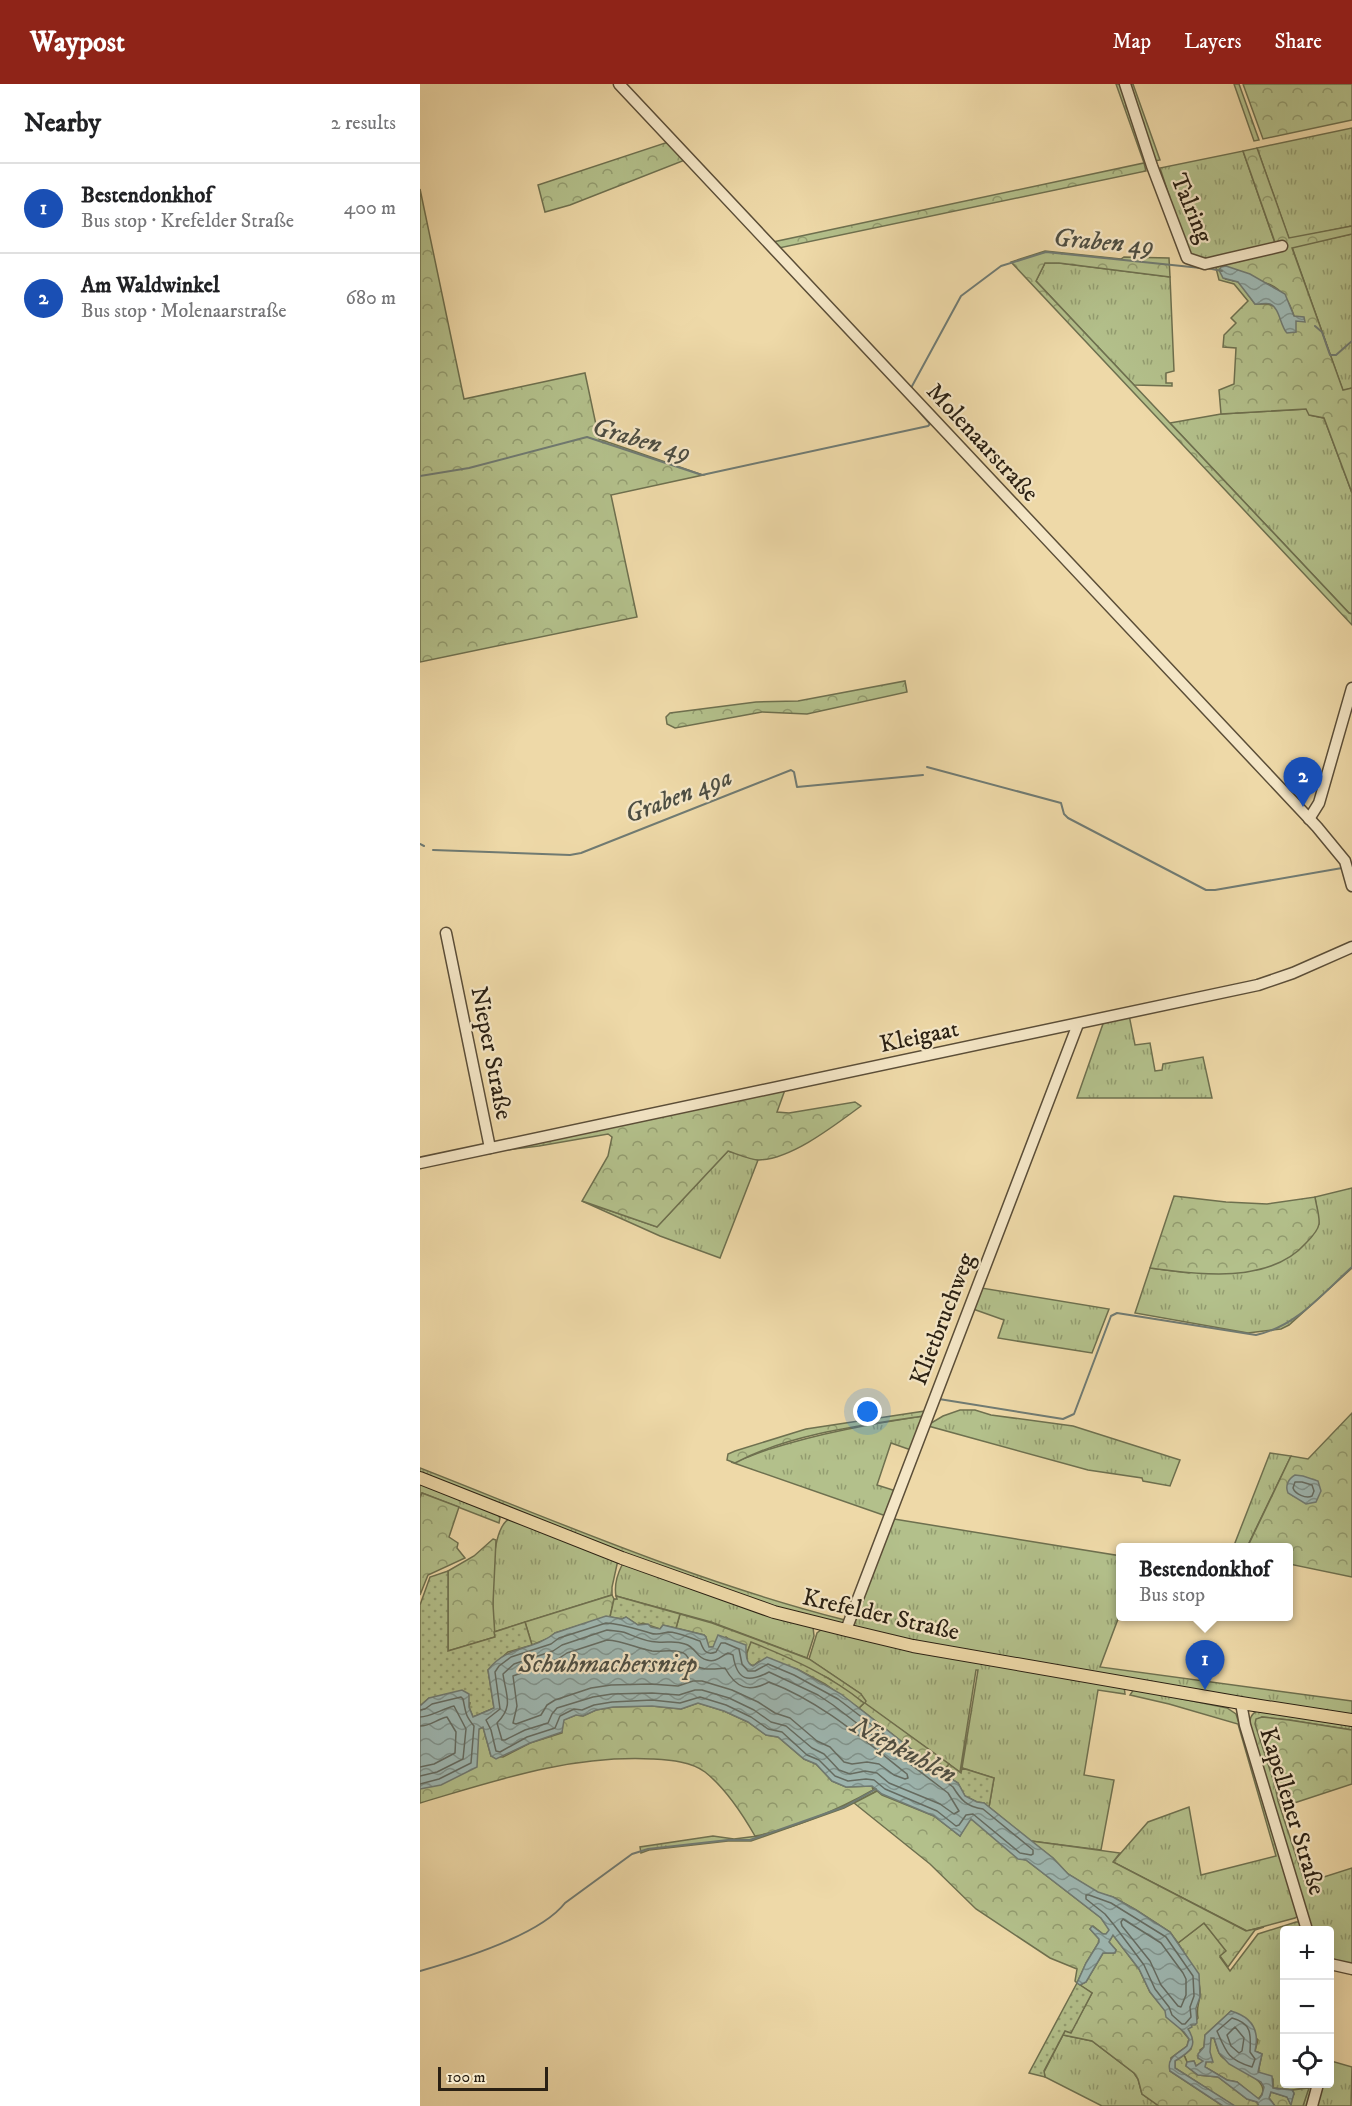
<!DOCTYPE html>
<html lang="en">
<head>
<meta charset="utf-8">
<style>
  body { margin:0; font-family:"IM FELL DW Pica",serif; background:#f2f2f2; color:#202124 }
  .controls { position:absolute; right:18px; bottom:18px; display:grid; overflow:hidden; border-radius:6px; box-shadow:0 6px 24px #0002 }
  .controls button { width:54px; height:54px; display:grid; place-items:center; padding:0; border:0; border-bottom:2px solid #e0e0e0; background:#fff; color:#202124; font:30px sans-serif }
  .scale { position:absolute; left:18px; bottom:15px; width:110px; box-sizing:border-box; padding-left:6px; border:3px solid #2a2013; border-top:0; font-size:16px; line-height:21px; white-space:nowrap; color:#2a2013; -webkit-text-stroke:4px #f4e6c6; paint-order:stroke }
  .you { position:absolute; left:448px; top:1328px; width:21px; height:21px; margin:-15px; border:4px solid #fff; border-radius:50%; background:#1a73e8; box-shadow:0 0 0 9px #1a73e833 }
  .badge { display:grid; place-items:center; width:39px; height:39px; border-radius:50%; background:#8f2418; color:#fff; font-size:20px; font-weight:700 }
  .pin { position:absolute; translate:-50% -50px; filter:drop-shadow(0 2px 3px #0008) }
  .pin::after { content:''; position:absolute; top:32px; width:21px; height:18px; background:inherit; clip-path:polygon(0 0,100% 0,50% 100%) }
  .popup { position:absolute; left:696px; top:1459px; width:177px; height:78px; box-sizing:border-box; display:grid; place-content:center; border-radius:6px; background:#fff; filter:drop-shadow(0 2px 4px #0005); font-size:20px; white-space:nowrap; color:#757577 }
  .popup b { font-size:22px; color:#202124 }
  .popup::after { content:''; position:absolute; left:50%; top:100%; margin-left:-12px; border:12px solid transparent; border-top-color:#fff }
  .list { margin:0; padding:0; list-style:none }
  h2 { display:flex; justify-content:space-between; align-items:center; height:78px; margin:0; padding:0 24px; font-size:26px }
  h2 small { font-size:20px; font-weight:400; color:#757577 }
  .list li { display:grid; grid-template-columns:39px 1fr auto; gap:18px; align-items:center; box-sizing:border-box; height:90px; padding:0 24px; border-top:2px solid #e0e0e0 }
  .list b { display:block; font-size:22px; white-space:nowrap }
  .list p { margin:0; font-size:20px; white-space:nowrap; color:#757577 }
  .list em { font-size:20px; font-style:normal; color:#757577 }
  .icon { flex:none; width:33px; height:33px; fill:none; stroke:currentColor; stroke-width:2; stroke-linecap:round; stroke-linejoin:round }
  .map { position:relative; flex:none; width:932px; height:2022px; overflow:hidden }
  header { display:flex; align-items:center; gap:36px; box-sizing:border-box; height:84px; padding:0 30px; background:#8f2418; color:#fff }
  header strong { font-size:28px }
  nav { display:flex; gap:33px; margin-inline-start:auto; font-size:21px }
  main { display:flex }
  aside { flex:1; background:#fff }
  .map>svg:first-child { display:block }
  .grass { fill:url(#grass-tufts); stroke:#6e704f; stroke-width:1.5 }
  .forest { fill:url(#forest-crowns); stroke:#6e704f; stroke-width:1.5; fill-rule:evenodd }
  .garden { fill:url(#garden-dots); stroke:#6e704f; stroke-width:1.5 }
  .water { fill:url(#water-waves); stroke:#707b73; stroke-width:1.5; fill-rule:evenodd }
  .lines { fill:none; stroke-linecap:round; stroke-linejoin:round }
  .shore { stroke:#646c63; stroke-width:1.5 }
  .stream { stroke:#707b73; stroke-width:2 }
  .minor-casing { stroke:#5b4e38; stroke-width:13 }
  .major-casing { stroke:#2a2013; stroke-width:14 }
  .minor { stroke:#f4e6c6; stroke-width:10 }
  .major { stroke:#eed9a8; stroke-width:12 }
  .labels { text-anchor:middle; stroke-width:4.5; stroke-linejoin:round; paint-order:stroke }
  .street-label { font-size:24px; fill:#2a2013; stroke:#f4e6c6 }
  .water-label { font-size:26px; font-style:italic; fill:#4d4e43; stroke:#f4e6c6 }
</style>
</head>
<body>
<header>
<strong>Waypost</strong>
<nav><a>Map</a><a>Layers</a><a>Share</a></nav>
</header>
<main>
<aside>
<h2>Nearby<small>2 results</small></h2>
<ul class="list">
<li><span class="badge" style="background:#1a4fb4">1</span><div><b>Bestendonkhof</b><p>Bus stop · Krefelder Straße</p></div><em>400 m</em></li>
<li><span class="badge" style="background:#1a4fb4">2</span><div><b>Am Waldwinkel</b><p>Bus stop · Molenaarstraße</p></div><em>680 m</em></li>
</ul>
</aside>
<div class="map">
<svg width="932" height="2022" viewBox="0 0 932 2022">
  <defs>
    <pattern id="grass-tufts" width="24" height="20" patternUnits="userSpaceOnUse" patternTransform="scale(1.5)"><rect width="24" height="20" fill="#b3c08b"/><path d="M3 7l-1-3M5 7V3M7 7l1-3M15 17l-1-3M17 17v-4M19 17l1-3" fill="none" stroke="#929c70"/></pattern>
    <pattern id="forest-crowns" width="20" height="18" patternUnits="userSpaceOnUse" patternTransform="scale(1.5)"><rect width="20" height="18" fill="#b3c08b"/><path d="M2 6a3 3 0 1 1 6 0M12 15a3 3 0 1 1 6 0" fill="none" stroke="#929c70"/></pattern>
    <pattern id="garden-dots" width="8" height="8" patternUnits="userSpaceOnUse" patternTransform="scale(1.5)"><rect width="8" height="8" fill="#b3c08b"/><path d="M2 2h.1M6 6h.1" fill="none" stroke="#929c70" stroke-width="1.8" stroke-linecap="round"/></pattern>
    <pattern id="water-waves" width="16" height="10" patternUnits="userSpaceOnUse" patternTransform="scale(1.5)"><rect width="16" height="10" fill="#9eb8b3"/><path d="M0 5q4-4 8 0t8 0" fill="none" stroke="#819590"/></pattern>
  </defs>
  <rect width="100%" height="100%" fill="#eed9a8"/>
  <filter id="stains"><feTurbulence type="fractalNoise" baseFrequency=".00333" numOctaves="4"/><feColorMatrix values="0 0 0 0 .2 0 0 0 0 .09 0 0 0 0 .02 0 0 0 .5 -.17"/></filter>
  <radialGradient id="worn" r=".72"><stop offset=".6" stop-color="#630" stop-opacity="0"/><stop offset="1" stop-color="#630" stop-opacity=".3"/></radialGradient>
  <!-- grass -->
  <g class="grass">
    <polygon points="696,0 713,0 740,76 724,79"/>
    <polygon points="814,0 819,0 839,56 834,57"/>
    <polygon points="932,44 932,142 869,155 837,64"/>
    <polygon points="823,67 855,159 786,177 769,172 740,84"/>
    <polygon points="932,150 932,304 923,307 872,163"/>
    <polygon points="625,179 639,179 750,193 754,287 746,289 746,299 752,299 752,302 714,301 616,197"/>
    <polygon points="887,325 890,331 904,334 932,409 932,530 929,529 750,339 801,330"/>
    <polygon points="709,931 715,961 730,959 735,987 742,986 743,980 783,973 792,1014 657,1014 684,937"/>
    <polygon points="663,940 561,1204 689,1225 672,1269 578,1254 584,1236 553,1225 508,1341 523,1332 540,1326 555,1326 571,1331 653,1342 760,1376 750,1402 723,1397 722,1394 668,1386 508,1342 500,1358 658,945"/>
    <polygon points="308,1067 338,1076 300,1174 240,1152 162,1117 237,1143"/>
    <polygon points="932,1104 932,1184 869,1241 861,1245 828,1249 715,1229 730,1184 769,1189 899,1140 895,1113"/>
    <path d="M503 1332 491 1366 471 1359 457 1401 476 1407 425 1542 335 1517 188 1463 0 1389V1384C140 1439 279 1499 425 1536L466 1432 311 1378C316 1379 341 1367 350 1365 400 1349 451 1340 503 1332Z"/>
    <polygon points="850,1369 871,1372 827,1463 813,1464"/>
    <polygon points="0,1398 77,1429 80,1434 79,1439 2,1409 0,1414"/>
    <path d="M91 1434 198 1476 192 1503V1511L74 1548C73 1525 67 1443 91 1434Z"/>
    <polygon points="474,1435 701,1472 701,1527 680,1583 932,1617 932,1633 493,1557 436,1545 432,1538"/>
    <path d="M209 1480 393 1543 394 1552 387 1574 291 1538 196 1512C194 1501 197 1491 202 1481Z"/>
    <polygon points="402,1545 704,1602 705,1610 678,1606 664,1691 694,1696 681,1766 611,1757 569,1723 574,1694 542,1684 558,1586 556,1586 540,1688 444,1619 441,1610 389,1575 397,1549"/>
    <polygon points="714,1605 807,1624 816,1630 879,1831 875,1834 827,1847 693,1778 728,1738 769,1723 781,1791 856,1772 818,1640 749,1620 710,1611"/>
    <path d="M838 1626 932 1640V1646L869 1636 842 1633 858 1717 885 1799 932 1784V1883L910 1877V1846H891L831 1645C829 1635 830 1631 838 1626Z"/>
    <polygon points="454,1704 457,1707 424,1724 331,1757 308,1757 229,1766 221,1769 220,1763 293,1752 314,1755 338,1752 423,1722"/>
    <path d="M876 1838H881L883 1846H864V2000H894L887 2022H883L888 2004 872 2006 853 2004V1995L838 1989 842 1970 835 1967 838 1956 811 1927 785 1951 784 1963 780 1966 783 1978 776 1982 774 1977 767 1978 764 1971 771 1965 768 1945 778 1934C776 1923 779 1921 780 1911 781 1891 769 1877 758 1859L784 1839 807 1867 800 1873 810 1887 838 1850Z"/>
    <polygon points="910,1901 913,1929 911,1977 932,1983 931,2022 895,2022 902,2000 910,2000"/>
    <polygon points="643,1951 672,1957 714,1989 718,1995 722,2010 739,2022 682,2022 625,1993 624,1988"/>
  </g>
  <!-- forest -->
  <g class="forest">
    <polygon points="823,0 932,0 932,36 843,55"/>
    <polygon points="248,58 265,76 150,121 125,128 118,101"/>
    <path d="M837 64 869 154 932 142V150L872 164 923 306 932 304V409L904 334 889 331 886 325 801 330 799 306 814 300 816 264 803 263 804 251 816 239 811 234 828 217 814 200 799 196 795 180 858 167 823 67ZM805 195C839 196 862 194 874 232L849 220H835L819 198Z"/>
    <polygon points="724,79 726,87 359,164 353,158"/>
    <polygon points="0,105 44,315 165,289 179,355 283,391 191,411 217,533 0,578"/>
    <polygon points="625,167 701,175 704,173 749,174 750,193 639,179 625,179 616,197 929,529 932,530 932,541 591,178"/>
    <polygon points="485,597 487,608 387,630 342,628 255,644 247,640 246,633 250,629 336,618 378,617"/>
    <path d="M366 1003 357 1028 369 1029 435 1018 441 1022C415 1041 372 1075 339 1076 330 1076 317 1070 308 1067L237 1143 162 1117 188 1072 192 1053 188 1050 119 1062 78 1067Z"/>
    <path d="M754 1112 806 1118 847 1120 895 1113C896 1121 900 1132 899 1140 898 1147 891 1154 886 1159 850 1200 779 1191 730 1184Z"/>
    <path d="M505 1327 503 1332C443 1341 369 1350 315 1379L307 1376 308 1370 315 1367 386 1345Z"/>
    <polygon points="932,1329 932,1493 869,1480 869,1464 827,1464 871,1372 888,1375"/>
    <polygon points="2,1409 39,1423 29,1453 38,1459 37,1464 45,1474 8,1491 0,1511 0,1414"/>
    <polygon points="73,1455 76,1456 73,1520 75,1553 28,1567 28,1487 54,1472"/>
    <polygon points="192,1511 194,1515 190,1533 186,1533 135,1549 129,1554 112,1561 105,1538"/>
    <polygon points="260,1530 292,1539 389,1575 441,1610 446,1617 445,1619 529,1680 522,1689 439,1624 444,1619 408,1594 331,1559 327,1569 306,1553 293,1563 288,1563 286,1553 284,1551 256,1544"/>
    <path d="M278 1619 304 1627 328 1638 346 1651 358 1653 384 1675 396 1680 412 1697 426 1703 452 1702 453 1706C420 1725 373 1745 335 1752 323 1731 304 1703 285 1688 271 1677 249 1676 232 1675 150 1671 78 1696 0 1719V1705L59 1645 63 1643 71 1672 83 1673 110 1659 142 1649 143 1636 156 1631 163 1632 176 1626 193 1623 232 1622 261 1625Z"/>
    <polygon points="842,1633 869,1636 932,1646 932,1700 862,1723 835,1640 836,1635"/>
    <polygon points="457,1707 462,1711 514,1732 540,1752 550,1734 598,1774 606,1776 681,1834 690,1846 686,1850 683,1850 673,1842 670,1845 679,1855 679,1858 666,1879 657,1899 655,1897 657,1885 630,1874 556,1825 510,1780 434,1719"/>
    <polygon points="611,1757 700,1769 693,1778 826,1847 844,1843 835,1846 808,1883 800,1872 806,1867 784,1839 758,1859 750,1848 716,1826 693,1813 678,1809 648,1790 633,1774"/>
    <polygon points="693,1851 719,1885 730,1908 769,1955 767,1962 751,1974 750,1987 803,2022 739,2022 722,2010 718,1995 714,1989 672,1957 643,1951 645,1947 651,1948 672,1909 660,1901 666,1898 683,1869 694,1869 696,1866 689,1858"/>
    <path d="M791 1954H794C796 1960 797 1967 801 1972 811 1983 858 1997 838 2015L817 1998 807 1996 785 1983Z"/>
    <polygon points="764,1971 767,1978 766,1982 778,1991 798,1993 827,2015 837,2018 839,2022 814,2022 755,1984 755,1977"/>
    <polygon points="889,2004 883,2022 855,2022 849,2014 851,2008 867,2013 870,2019 874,2010 872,2006"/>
  </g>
  <!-- garden -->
  <g class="garden">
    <polygon points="28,1487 28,1567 75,1553 74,1548 105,1538 112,1561 88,1568 68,1586 74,1624 53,1633 49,1623 50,1619 9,1614 0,1622 0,1521 10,1493"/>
    <polygon points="196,1512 260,1530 256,1544 243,1541 240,1545 223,1539 218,1541 206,1533 202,1535 190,1533 194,1515 197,1515"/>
    <path d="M331 1558C371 1574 411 1592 444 1619L439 1624 405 1600 377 1585 339 1577 333 1582 327 1578V1569Z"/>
    <polygon points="529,1680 541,1689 542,1684 574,1694 569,1723 564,1719 557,1718 545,1712 538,1699 522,1689"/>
    <polygon points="657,1899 672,1909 651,1949 645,1947 624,1987 625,1993 609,1989"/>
  </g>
  <!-- water -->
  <g class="water">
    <path d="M806 182 830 190 865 210 874 232 884 233 885 238 876 237V248L867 249C860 242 860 224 850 220 845 218 840 221 835 220L818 198 803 194 799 186 801 183Z"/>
    <path d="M875 1391 883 1392 898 1397 901 1407 896 1418 886 1420 868 1409C865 1402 868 1395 875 1391Z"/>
    <path d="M186 1532 202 1535 206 1533 218 1541 228 1540 231 1543 240 1545 243 1541 284 1551 286 1553 289 1563H293L298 1551 326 1561C326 1568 325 1579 333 1582L347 1573 377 1585 421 1610 522 1689 538 1699 545 1712 557 1718 564 1719 633 1774 648 1790 678 1808 693 1813 716 1826 750 1848 779 1890 780 1913 776 1924 777 1939 775 1941H771L772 1943 768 1945C779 1962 770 1968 755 1977V1984L815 2022H803L750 1987C746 1973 758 1970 767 1962L769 1955 764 1948 746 1933 745 1927 730 1908 719 1885 693 1851 689 1858 696 1866 695 1869H683L666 1898 660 1901 657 1899 666 1879 679 1858V1855L670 1845 672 1842 683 1850H686L689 1846 681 1834 606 1776 598 1775 551 1735 540 1752 514 1732 462 1710 452 1702 426 1703 412 1697 396 1680 384 1675 358 1653 346 1651 328 1638 304 1627 278 1619 261 1625 232 1622 193 1623 176 1626 163 1632 156 1631 144 1636 142 1648 110 1659 76 1675 71 1672 63 1643 59 1645 57 1683 21 1701 0 1705V1622L9 1614 42 1606 49 1610V1623L53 1633 74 1624 68 1586C87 1561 113 1567 135 1549Z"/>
    <path d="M811 1927C832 1933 840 1946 835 1967L842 1970 838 1988 852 1992 853 2004 872 2006 874 2009 871 2021 867 2013 851 2008 849 2014 855 2022H839L837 2018 827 2015 798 1993 778 1991 766 1982 767 1978 774 1977 776 1982 783 1977 778 1974V1970L784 1963 785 1951ZM791 1954H794L799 1969 809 1980 841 1998 844 2003 842 2011 839 2015 817 1998 807 1996 785 1983 786 1978H793L790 1968Z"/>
  </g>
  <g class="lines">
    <!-- shore -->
    <g class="shore">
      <path d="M875 1398H882L892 1401 894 1407 892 1412C886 1415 875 1410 873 1404Z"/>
      <path d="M186 1539C202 1540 216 1545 230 1549 238 1552 242 1549 248 1548 259 1548 270 1554 280 1557 283 1565 285 1572 296 1568L301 1559H305L319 1565 322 1580 328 1587H335L348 1580 374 1591 418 1615 533 1703C541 1716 547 1723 563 1725L613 1766V1770L611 1771 600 1769 553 1730 546 1731 539 1741 536 1742 517 1727 465 1705 454 1696 446 1695 428 1697 415 1692 399 1676 387 1671 362 1648 348 1645 331 1633 306 1621 280 1613 260 1619 232 1616 192 1618 174 1621 162 1626 154 1625 140 1632 135 1644 107 1653 80 1668 76 1667 71 1646 66 1636 80 1625 75 1588 79 1582 91 1573 131 1560 139 1554Z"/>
      <path d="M187 1546C193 1547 201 1547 206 1549 216 1553 226 1558 237 1558 248 1559 254 1556 265 1560 276 1563 276 1574 287 1576 296 1579 301 1572 308 1569L313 1571C317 1597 328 1599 349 1588L398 1611 413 1621 528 1709 539 1727 534 1730 520 1720 469 1699 457 1689 445 1687 430 1690 419 1686 404 1670 392 1664 366 1642 351 1638 334 1626 309 1614 282 1606H275L259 1611 232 1609 192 1610 173 1613 137 1624 132 1630 128 1639 105 1646 85 1656H82L77 1639C94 1622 86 1612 83 1590L94 1580 133 1567 142 1561Z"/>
      <path d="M187 1556C203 1557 217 1564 232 1567 242 1568 251 1565 260 1568 266 1569 267 1572 270 1577 280 1588 293 1585 305 1584 316 1604 328 1609 349 1598 402 1618 444 1656 487 1690L488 1694 485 1695 474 1691 459 1680 447 1678 432 1680 424 1678 410 1663 397 1657 370 1634 355 1629 338 1618 312 1606 282 1597H273L258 1602 231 1600 191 1601 171 1604 135 1616 127 1621 121 1631 96 1640 93 1639 97 1622 93 1592 138 1575 147 1569Z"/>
      <path d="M0 1626 5 1625 12 1620 41 1613 43 1615C46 1629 45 1631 54 1642L51 1679 19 1695 0 1700"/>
      <path d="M0 1633C10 1633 22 1625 34 1622L46 1645 43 1675 17 1688 0 1692"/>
      <path d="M0 1642C11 1642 17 1635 27 1633L36 1648 35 1669 14 1680 0 1683"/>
      <polygon points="666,1811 669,1811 691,1819 746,1853 773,1892 774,1912 770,1923 771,1933 765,1940 762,1940 752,1931 749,1923 735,1905 724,1881 694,1841 685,1830 666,1815"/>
      <polygon points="703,1835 741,1859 763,1889 766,1895 766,1911 761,1923 758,1922 741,1901 730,1877 702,1842 701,1838"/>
      <path d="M812 1934C832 1939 831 1951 830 1968L835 1975 832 1983C808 1976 806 1968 797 1947Z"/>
      <polygon points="815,1943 824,1954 822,1967 819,1969 811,1962 807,1951"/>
    </g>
    <!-- stream -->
    <g class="stream">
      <polyline points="787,184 802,187"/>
      <polyline points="895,242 902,248 910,271 916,271 932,257"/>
      <polyline points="491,304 541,212 581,182 626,168 781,184"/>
      <polyline points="0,392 49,384 167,353 282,391 508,342 510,340 491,318"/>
      <polyline points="507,683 641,719 644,730 648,734 786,806 795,806 922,784"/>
      <polyline points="0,760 4,762"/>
      <polyline points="13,766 150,771 161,769 371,686 374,688 377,703 503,691"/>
      <path d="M519 1315 643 1335 654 1330 691 1232 697 1229 836 1251C877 1242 902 1210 932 1183"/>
      <path d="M0 1887C39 1876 120 1851 145 1819L212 1770 228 1765 308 1756H330L424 1723 456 1705"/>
    </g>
    <defs>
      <g id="minor">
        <polyline points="199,0 897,743 925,777 932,802"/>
        <polyline points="705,0 732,82 767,174 785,180 862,162"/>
        <polyline points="889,735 899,719 932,604"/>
        <polyline points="26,849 70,1064"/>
        <polyline points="0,1079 838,901 873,889 932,863"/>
        <polyline points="426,1546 658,940"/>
        <polyline points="821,1619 825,1641 887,1846"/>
        <polyline points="910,1880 932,1885"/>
        <polyline points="892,2022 898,2000"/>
      </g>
      <polyline id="major" points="0,1394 202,1474 354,1528 426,1546 493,1562 821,1619 932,1636"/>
    </defs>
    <!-- minor casing -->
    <use href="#minor" class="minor-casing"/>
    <!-- major casing -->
    <use href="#major" class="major-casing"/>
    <!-- minor -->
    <use href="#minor" class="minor"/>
    <!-- major -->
    <use href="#major" class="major"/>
  </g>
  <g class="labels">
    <!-- street labels -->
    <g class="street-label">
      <text transform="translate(772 124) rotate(67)" y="8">Talring</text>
      <text transform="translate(563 358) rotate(47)" y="8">Molenaarstraße</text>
      <text transform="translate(499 952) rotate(-12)" y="8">Kleigaat</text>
      <text transform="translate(72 969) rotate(79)" y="8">Nieper Straße</text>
      <text transform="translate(522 1235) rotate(-69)" y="8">Klietbruchweg</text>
      <text transform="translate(461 1530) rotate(13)" y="8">Krefelder Straße</text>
      <text transform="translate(873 1727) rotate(73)" y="8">Kapellener Straße</text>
    </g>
    <!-- water labels -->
    <g class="water-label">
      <text transform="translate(684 157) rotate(5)" y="9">Graben 49</text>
      <text transform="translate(222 355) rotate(16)" y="9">Graben 49</text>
      <text transform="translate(258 711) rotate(-21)" y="9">Graben 49a</text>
      <text x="188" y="1588">Schuhmachersniep</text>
      <text transform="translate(484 1665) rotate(28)" y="9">Niepkuhlen</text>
    </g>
  </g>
  <rect width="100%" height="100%" filter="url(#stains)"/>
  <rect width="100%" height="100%" fill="url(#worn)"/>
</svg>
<div class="controls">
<button>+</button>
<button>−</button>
<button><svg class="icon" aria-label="locate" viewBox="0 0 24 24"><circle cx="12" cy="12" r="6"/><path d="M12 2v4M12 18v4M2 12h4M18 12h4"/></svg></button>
</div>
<div class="scale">100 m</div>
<div class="you"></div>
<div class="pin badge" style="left:785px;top:1606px;background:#1a4fb4">1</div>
<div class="popup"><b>Bestendonkhof</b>Bus stop</div>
<div class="pin badge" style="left:883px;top:723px;background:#1a4fb4">2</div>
</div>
</main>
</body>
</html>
